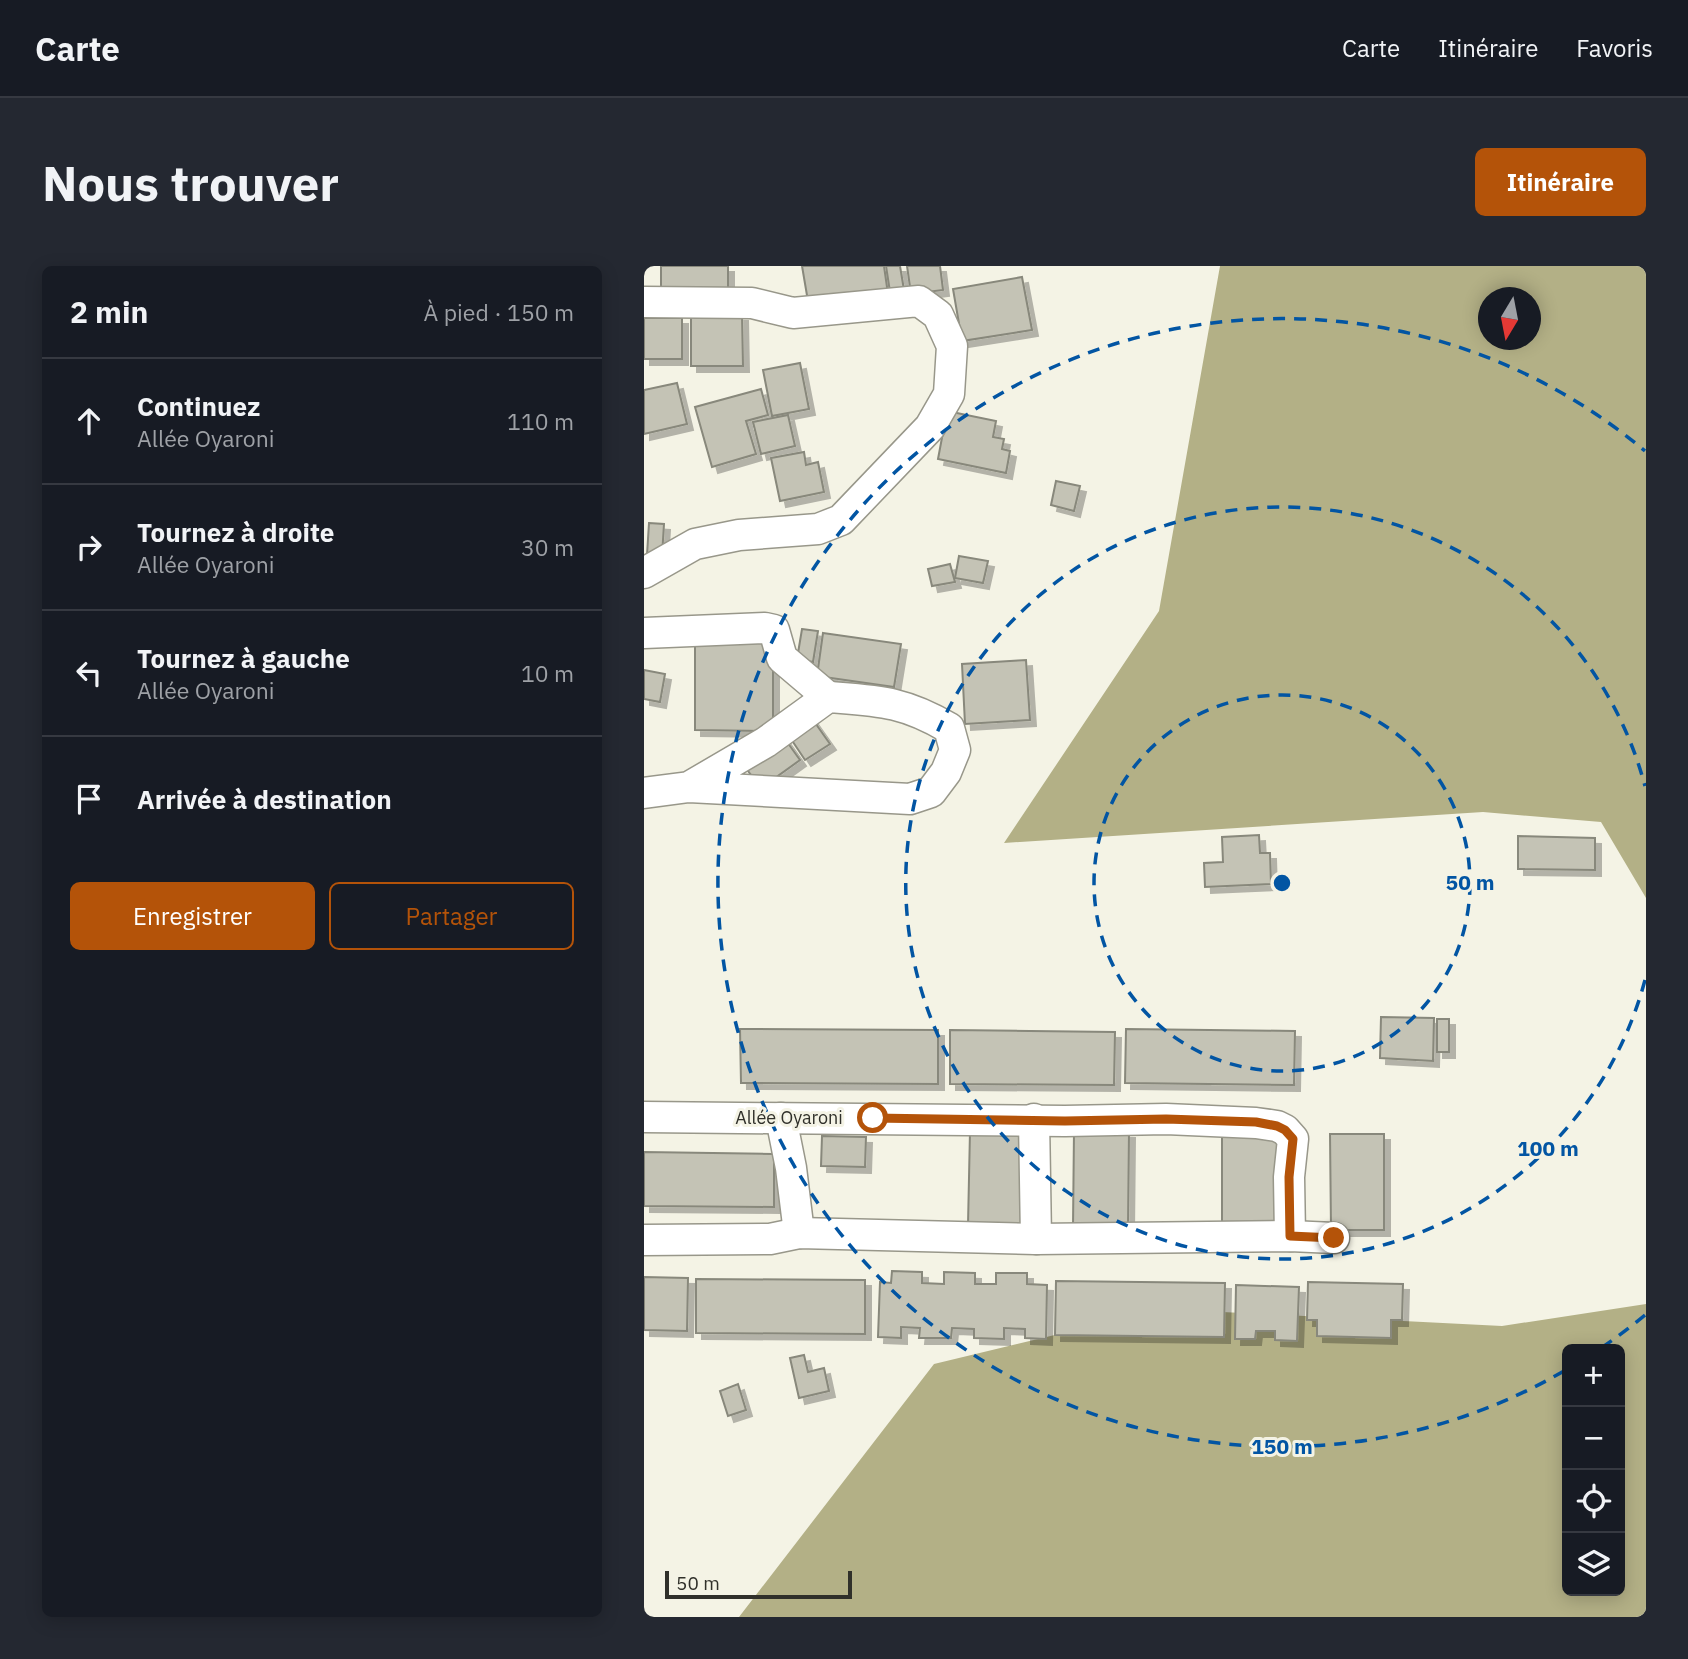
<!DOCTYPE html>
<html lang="fr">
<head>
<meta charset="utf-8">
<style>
  body { margin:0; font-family:"IBM Plex Sans",sans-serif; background:#242831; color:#f1f3f6 }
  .controls { position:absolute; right:21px; bottom:21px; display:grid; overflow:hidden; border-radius:10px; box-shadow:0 4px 18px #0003 }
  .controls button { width:63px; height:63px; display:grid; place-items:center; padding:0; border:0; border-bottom:2px solid #363941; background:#171b24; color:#f1f3f6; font:35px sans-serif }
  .compass { position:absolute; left:834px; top:21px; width:63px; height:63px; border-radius:50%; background:#171b24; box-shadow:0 4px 18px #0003; rotate:190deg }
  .scale { position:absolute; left:21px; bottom:18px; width:187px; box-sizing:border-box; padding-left:7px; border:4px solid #30302a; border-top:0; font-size:19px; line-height:24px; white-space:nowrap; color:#30302a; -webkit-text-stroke:5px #f4f3e5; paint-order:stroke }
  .stop { position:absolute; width:21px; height:21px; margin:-16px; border:5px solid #b45309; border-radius:50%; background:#fff }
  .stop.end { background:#b45309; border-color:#fff; box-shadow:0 2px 7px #0008 }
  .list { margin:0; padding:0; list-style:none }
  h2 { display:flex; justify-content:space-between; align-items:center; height:91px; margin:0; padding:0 28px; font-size:30px }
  h2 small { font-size:23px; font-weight:400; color:#9ea1a6 }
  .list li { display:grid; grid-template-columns:46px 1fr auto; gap:21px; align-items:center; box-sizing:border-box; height:126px; padding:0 28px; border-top:2px solid #363941 }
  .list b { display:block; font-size:26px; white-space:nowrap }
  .list p { margin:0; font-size:23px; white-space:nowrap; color:#9ea1a6 }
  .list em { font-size:23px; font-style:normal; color:#9ea1a6 }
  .actions { display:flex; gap:14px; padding:21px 28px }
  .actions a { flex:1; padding:16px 0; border:2px solid #b45309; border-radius:10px; text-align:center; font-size:24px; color:#b45309 }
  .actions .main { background:#b45309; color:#fff }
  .icon { flex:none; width:38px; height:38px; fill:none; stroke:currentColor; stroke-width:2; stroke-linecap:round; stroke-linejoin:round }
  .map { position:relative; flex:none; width:1002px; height:1351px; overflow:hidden; border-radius:10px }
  header { display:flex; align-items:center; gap:42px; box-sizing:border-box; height:98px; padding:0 35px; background:#171b24; border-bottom:2px solid #363941 }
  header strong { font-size:33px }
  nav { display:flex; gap:38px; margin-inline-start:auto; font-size:24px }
  .intro { display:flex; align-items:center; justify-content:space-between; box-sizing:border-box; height:168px; padding:0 42px }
  h1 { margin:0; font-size:49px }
  .button { padding:18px 32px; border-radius:10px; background:#b45309; color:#fff; font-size:24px; font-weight:700 }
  main { display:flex; gap:42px; padding:0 42px }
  aside { flex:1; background:#171b24; border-radius:10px; box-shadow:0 4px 18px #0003 }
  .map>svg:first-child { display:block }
  .forest { fill:#b3b086; fill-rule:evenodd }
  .building { fill:#c4c3b5; stroke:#88887b; stroke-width:2; filter:url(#shadow) }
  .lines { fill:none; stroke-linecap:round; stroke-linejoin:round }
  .minor-casing { stroke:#98978a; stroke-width:33 }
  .minor { stroke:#fff; stroke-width:30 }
  .route { stroke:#b45309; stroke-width:9 }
  .ring { fill:none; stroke:#0255a3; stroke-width:3.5; stroke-dasharray:12 9 }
  .labels { text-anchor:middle; stroke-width:6; stroke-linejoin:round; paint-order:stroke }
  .street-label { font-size:18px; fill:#30302a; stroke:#f4f3e5 }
  .centre { fill:#0255a3; stroke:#f4f3e5; stroke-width:3.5 }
  .ring-label { font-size:21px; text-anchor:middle; font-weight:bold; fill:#0255a3; stroke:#f4f3e5; stroke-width:6; stroke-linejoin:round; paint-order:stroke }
</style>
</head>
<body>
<header>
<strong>Carte</strong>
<nav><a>Carte</a><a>Itinéraire</a><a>Favoris</a></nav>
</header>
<div class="intro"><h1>Nous trouver</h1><a class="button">Itinéraire</a></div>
<main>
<aside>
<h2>2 min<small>À pied · 150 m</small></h2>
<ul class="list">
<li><svg class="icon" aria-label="ahead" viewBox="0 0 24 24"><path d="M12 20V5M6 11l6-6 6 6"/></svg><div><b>Continuez</b><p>Allée Oyaroni</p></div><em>110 m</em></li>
<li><svg class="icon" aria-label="right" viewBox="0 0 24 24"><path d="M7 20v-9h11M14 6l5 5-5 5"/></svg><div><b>Tournez à droite</b><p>Allée Oyaroni</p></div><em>30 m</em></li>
<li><svg class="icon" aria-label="left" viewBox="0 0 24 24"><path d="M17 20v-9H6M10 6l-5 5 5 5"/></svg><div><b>Tournez à gauche</b><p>Allée Oyaroni</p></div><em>10 m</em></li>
<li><svg class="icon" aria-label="arrive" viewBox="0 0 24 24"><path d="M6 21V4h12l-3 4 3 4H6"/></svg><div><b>Arrivée à destination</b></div></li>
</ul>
<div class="actions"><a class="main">Enregistrer</a><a>Partager</a></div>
</aside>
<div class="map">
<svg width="1002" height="1351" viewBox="0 0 1002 1351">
  <defs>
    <filter id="shadow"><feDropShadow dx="6" dy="6" stdDeviation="0" flood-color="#0004"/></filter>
  </defs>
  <rect width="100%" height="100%" fill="#f4f3e5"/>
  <!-- forest -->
  <g class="forest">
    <path d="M576 0H1002V632L957 556 839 546 360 577 515 345ZM844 32H886V74H844Z"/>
    <path d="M1002 1038V1351H95L290 1098 519 1043 858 1060ZM923 1083H976V1325H923Z"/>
  </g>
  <!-- building -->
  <g class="building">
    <polygon points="17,0 84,0 84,29 17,28"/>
    <polygon points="158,0 240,0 245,35 166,47"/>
    <polygon points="242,0 256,0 260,24 246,26"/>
    <polygon points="263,0 296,0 299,24 267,28"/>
    <polygon points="378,11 388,64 318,75 309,23"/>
    <polygon points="47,48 98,49 99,100 47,100"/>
    <rect x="0" y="52" width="38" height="41"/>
    <polygon points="156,97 165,143 128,150 119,104"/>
    <polygon points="33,117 43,158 0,168 0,124"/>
    <polygon points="117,123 124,149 102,155 112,188 68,201 51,141"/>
    <polygon points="303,145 352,155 349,171 360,173 358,183 366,185 362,207 294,193"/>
    <polygon points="144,149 151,180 117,188 109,156"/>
    <polygon points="160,186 162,199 174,196 180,226 136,235 127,192"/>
    <polygon points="412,215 436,220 430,245 407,239"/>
    <polygon points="5,257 20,258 18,290 3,289"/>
    <polygon points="315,290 344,295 339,317 311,312"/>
    <polygon points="306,298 311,316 288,320 284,303"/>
    <polygon points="158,363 174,365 169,396 153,393"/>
    <polygon points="179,367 257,378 250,421 173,410"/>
    <polygon points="51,370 129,370 129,465 51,464"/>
    <polygon points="382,394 386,454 321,458 318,398"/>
    <polygon points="0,404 21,408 16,436 0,433"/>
    <polygon points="167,451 186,478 161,494 143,467"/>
    <polygon points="141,473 156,494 117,522 101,501"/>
    <polygon points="615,569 616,587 626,587 627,618 561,621 560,597 579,596 578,571"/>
    <polygon points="874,570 951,572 951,604 874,603"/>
    <polygon points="737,751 790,752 789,795 736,792"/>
    <rect x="793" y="753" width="12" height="33"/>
    <polygon points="96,763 294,764 294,818 97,817"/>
    <polygon points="482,763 651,765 650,819 481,817"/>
    <polygon points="306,764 471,766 470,819 306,818"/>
    <polygon points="326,865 380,866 378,960 324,959"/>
    <polygon points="430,865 485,866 484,961 429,961"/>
    <rect x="578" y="868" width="56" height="94"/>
    <polygon points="686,868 740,868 740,964 687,964"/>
    <polygon points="178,870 222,871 221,901 177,900"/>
    <polygon points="0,886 130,888 130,941 0,940"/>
    <polygon points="248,1005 278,1006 278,1017 300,1018 300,1006 331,1007 331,1018 352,1018 352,1007 383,1007 383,1018 403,1019 402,1073 381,1072 381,1063 360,1062 360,1073 330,1072 330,1063 308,1062 307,1072 275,1072 276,1062 257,1061 257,1072 234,1071 236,1016 247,1017"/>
    <polygon points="0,1011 44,1012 43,1065 0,1064"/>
    <polygon points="52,1013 221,1014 221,1068 52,1067"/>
    <polygon points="412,1015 581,1017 580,1071 411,1069"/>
    <polygon points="664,1016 759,1018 758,1054 747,1054 747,1072 673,1070 673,1054 663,1054"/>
    <polygon points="592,1019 655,1021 653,1075 631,1074 631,1065 612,1065 611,1073 591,1073"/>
    <polygon points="160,1089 164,1106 180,1102 185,1125 155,1132 146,1092"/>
    <polygon points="94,1118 102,1144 84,1150 76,1125"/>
  </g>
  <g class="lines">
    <defs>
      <g id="minor">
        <polyline points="0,36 108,37 149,47 275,35 294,49 308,80 305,128 286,161 197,254 174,263 95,269 51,278 0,307"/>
        <polyline points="0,367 121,362 130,364 138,392 184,431"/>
        <path d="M0 527 45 521 266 533 287 526 302 506 311 484 305 462C259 435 235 435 184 431L122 476 45 521"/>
        <polyline points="0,851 421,855 522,853 612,857 633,860 641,864 649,873 645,911 646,970"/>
        <polyline points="137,852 147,902 155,967"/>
        <polyline points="390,853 392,973"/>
        <polyline points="0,974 126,973 155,967 392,973 646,970 690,972"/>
      </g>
    </defs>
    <!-- minor casing -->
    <use href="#minor" class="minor-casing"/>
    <!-- minor -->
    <use href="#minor" class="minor"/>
  </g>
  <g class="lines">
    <!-- route -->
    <polyline class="route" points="229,852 421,855 522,853 612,856 633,860 641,864 649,873 645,911 646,970 690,972"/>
  </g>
  <!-- distance rings -->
  <g class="ring">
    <circle cx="638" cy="617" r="188"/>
    <path d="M1001 714A376 376 0 1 1 1001 520"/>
    <path d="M1001 1049A564 564 0 0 1 957 1082M920 1105A564 564 0 1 1 1001 185"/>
  </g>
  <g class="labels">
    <!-- street labels -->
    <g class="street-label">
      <text x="145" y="858">Allée Oyaroni</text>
    </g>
  </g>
  <circle cx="638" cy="617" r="10" class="centre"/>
  <g class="ring-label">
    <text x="826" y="624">50 m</text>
    <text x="904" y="890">100 m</text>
    <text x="638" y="1188">150 m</text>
  </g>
</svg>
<div class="controls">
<button>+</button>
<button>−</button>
<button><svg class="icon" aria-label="locate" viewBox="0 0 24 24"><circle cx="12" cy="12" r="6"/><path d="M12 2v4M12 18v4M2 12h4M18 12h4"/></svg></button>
<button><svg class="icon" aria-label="layers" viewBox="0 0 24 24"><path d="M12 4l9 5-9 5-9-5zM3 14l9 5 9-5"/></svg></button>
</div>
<svg class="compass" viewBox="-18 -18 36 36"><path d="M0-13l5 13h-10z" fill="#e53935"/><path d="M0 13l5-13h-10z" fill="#9ea1a6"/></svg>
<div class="scale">50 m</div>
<div class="stop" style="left:229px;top:852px"></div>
<div class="stop end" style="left:690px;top:972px"></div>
</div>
</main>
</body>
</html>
